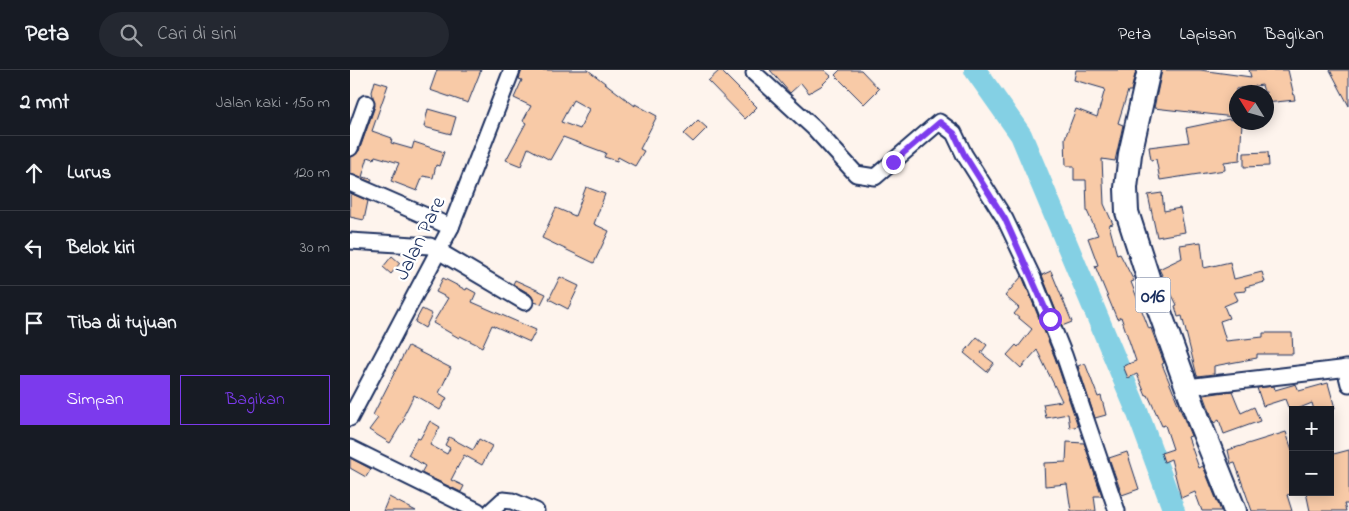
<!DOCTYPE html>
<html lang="id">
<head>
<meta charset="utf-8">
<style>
  body { margin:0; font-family:"Indie Flower",sans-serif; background:#242831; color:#f1f3f6 }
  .controls { position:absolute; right:15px; bottom:15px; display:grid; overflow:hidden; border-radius:0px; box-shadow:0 2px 12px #0003 }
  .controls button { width:45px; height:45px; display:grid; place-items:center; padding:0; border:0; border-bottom:1px solid #363941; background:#171b24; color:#f1f3f6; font:25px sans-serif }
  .compass { position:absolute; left:879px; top:15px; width:45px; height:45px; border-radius:50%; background:#171b24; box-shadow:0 2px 12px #0003; rotate:307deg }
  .stop { position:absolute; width:15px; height:15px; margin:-11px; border:4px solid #7c3aed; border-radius:50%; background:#fff }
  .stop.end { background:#7c3aed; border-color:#fff; box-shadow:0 1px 5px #0008 }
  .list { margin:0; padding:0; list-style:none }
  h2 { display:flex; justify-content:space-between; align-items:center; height:65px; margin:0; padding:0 20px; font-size:21px }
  h2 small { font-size:16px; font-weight:400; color:#9ea1a6 }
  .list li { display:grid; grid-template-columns:32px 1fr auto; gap:15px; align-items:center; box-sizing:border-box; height:75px; padding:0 20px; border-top:1px solid #363941 }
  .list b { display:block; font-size:19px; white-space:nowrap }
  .list em { font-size:16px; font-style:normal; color:#9ea1a6 }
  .actions { display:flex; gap:10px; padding:15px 20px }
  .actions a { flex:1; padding:11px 0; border:1px solid #7c3aed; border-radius:0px; text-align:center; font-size:18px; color:#7c3aed }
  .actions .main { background:#7c3aed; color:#fff }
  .icon { flex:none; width:28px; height:28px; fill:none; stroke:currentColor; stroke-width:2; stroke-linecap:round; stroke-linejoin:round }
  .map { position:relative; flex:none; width:999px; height:441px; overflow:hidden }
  header { display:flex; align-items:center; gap:30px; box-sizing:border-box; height:70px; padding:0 25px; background:#171b24; border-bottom:1px solid #363941 }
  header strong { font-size:24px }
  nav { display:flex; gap:28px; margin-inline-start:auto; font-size:18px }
  .search { width:350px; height:45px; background:#242831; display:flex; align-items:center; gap:12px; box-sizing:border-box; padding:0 18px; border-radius:28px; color:#9ea1a6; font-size:19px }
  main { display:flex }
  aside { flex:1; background:#171b24 }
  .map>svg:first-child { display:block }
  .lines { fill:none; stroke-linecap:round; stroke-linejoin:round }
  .river { stroke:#84d0e4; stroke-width:22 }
  .building { fill:#f8caa7; stroke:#1b2f5e; fill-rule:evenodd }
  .minor-casing { stroke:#1b2f5e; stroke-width:19 }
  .primary-casing { stroke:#1b2f5e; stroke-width:26 }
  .minor { stroke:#fff; stroke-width:15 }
  .primary { stroke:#fff; stroke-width:22 }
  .route { stroke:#7c3aed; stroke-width:6 }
  .labels { text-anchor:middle; stroke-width:4.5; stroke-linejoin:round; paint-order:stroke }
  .shield { fill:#fff; stroke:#5f6d8e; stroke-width:1 }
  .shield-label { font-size:20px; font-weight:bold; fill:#1b2f5e }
  .street-label { font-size:21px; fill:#1b2f5e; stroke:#fff }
</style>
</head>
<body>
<header>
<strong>Peta</strong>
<div class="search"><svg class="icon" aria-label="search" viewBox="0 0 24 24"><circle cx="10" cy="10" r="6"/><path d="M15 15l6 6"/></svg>Cari di sini</div>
<nav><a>Peta</a><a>Lapisan</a><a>Bagikan</a></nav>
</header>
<main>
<aside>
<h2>2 mnt<small>Jalan kaki · 150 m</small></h2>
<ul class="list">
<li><svg class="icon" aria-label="ahead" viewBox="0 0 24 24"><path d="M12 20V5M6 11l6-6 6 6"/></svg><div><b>Lurus</b></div><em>120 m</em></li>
<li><svg class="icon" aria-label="left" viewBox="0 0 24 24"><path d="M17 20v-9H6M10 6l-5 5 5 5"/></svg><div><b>Belok kiri</b></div><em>30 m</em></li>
<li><svg class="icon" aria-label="arrive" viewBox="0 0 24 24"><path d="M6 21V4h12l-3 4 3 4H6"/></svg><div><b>Tiba di tujuan</b></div></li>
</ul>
<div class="actions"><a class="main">Simpan</a><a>Bagikan</a></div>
</aside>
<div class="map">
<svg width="999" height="441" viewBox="0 0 999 441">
  <rect width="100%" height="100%" fill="#fef4ed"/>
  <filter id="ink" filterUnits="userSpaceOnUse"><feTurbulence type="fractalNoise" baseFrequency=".02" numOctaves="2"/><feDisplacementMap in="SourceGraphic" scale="10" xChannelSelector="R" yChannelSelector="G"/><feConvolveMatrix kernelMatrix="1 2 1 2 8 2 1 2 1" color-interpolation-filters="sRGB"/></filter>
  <g filter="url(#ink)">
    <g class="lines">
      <!-- river -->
      <polyline class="river" points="625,0 671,65 787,341 824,441"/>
    </g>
    <!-- building -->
    <g class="building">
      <polygon points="87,0 131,0 118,33 80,20"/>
      <path d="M172 0H238L285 36V34L307 46 290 79 294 81 285 96 268 87 267 91 254 87 256 83 213 67 200 90 178 78 171 96 156 90 176 53 173 51 181 36 164 28 172 10 169 9ZM223 30 239 39 230 59 211 52Z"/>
      <polygon points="370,0 407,37 395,49 358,11"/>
      <polygon points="420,0 474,0 481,6 471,16 459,23 451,13 440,23"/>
      <polygon points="490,0 511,0 529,19 514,34 485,5"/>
      <polygon points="726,0 786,0 781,21 778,21 768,53 773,55 765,91 752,89 754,134 763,154 759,155 767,185 770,184 784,211 781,212 799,259 801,258 814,293 812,294 841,366 838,367 849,398 853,396 871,441 852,441 845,422 831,428 821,389 814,392 811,383 823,379 815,355 812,356 798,325 796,326 787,304 778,308 773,296 786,291 771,247 767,249 745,196 748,195 738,168 748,165 737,141 736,110 724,110 724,96 716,96 715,68 726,39 747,47 755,19 724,10"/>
      <polygon points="812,0 850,0 901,7 899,0 938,0 945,30 916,33 916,22 914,22 912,15 886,19 884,47 804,38"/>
      <polygon points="980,0 999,0 999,36"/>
      <polygon points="25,11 38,15 22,61 42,68 41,73 62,79 64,72 94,82 89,96 86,95 83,108 73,106 67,121 41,111 49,93 25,86 24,89 18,87 12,107 22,109 21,112 0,104 0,87 9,81 25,36 22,22"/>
      <polygon points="78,39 106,47 101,64 74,57"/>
      <polygon points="879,49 892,52 890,90 874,92 875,100 810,110 806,89 801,90 799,77 839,72 836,58"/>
      <polygon points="348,50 357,58 343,72 334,64"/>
      <polygon points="918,82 919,96 894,97 894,83"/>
      <polygon points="236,117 255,124 244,154 259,161 244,193 192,168 206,138 225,146"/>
      <polygon points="0,123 18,131 14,150 0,147"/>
      <polygon points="812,123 814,141 830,138 835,162 807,167 798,125"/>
      <polygon points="851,172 854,198 880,192 884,209 912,202 915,212 895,217 896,221 884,222 888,230 874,236 879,248 870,251 876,271 913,267 913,263 942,263 943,284 907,284 907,288 864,296 864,304 847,306 832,246 828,247 825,236 827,235 809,199 832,188 830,175"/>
      <polygon points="42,186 50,193 41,204 33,197"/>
      <polygon points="701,201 722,252 712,256 692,205"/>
      <polygon points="672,206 705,288 728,356 720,358 718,344 696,348 693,334 712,331 687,280 671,298 657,285 666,275 668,277 682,259 664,244 669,238 655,226"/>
      <polygon points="210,207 229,216 218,239 199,229"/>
      <polygon points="93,208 116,220 117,218 126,223 122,232 186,260 180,272 142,255 132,277 110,266 109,268 83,253 98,228 86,222"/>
      <polygon points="165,210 196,224 191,234 184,232 180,224 163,214"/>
      <polygon points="72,239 82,244 75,258 65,252"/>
      <polygon points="627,267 637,275 631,283 644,293 637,302 614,283"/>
      <polygon points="58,276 101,298 89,323 97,328 90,340 64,325 53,347 55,348 40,373 19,360 28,348 23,345"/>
      <polygon points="735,293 748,327 751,326 756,345 745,348 728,296"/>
      <polygon points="978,313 985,338 979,340 964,340 962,333 940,342 935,329 913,336 907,318 924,316 925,320 946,314 949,321"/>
      <polygon points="882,321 891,343 904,337 910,351 874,364 869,350 864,353 854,325"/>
      <polygon points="80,351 90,357 80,375 97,384 100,378 95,375 99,367 123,380 129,369 142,376 132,395 114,385 101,410 114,416 111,422 71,403 75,396 58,385 67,368 70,369"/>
      <polygon points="936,362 943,383 943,423 937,425 942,441 902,441 885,393 881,394 878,380"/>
      <polygon points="717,372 734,373 752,426 744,426 746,441 721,441 717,414 695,416 694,393 716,392"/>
      <polygon points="999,380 999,434 994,434 996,441 960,441 956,422 980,422 980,385"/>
      <polygon points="777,382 789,419 772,425 759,388"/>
      <polygon points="0,388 21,399 16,407 0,398"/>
      <polygon points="39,427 66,441 33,441"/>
    </g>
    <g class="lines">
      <defs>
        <g id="minor">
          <polyline points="404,3 464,58 506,104 525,107 589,52 604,63 614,84 655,149 683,208 714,285 767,441"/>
          <polyline points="0,78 16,33"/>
          <polyline points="0,113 101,157"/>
          <polyline points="0,171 80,176 175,232"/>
          <polyline points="995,298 999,314"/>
          <polyline points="837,317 999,298"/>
          <polyline points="0,348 101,157 162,0"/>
          <polyline points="0,378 128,441"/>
          <polyline points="141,441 153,430 162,431 186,441"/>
        </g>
        <polyline id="primary" points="799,0 780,84 776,118 777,142 803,223 849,351 885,441"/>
      </defs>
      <!-- minor casing -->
      <use href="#minor" class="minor-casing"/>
      <!-- primary casing -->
      <use href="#primary" class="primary-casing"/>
      <!-- minor -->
      <use href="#minor" class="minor"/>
      <!-- primary -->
      <use href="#primary" class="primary"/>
    </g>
  </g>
  <g class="lines" filter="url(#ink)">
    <!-- route -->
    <polyline class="route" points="543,92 590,52 604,63 614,84 655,149 700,249"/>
  </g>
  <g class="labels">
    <!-- shield labels -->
    <rect class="shield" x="785.5" y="207.5" width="35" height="35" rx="4"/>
    <g class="shield-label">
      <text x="803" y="232">016</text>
    </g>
    <!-- street labels -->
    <g class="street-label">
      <text transform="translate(69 168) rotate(-64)" y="7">Jalan Pare</text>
    </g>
  </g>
</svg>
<div class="controls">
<button>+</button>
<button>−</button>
</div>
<svg class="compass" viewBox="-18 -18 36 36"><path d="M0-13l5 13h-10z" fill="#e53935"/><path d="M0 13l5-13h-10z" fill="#9ea1a6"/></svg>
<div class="stop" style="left:700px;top:249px"></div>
<div class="stop end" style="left:543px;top:92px"></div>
</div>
</main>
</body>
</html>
